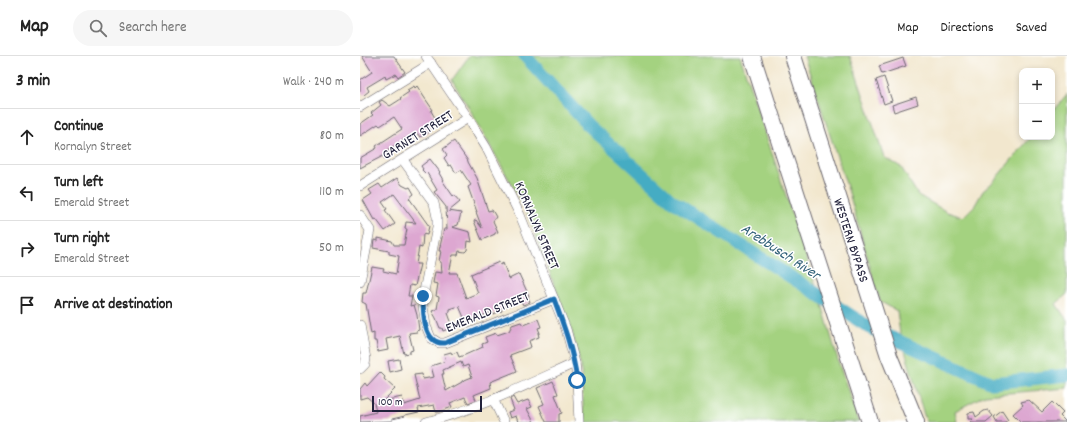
<!DOCTYPE html>
<html lang="en">
<head>
<meta charset="utf-8">
<style>
  body { margin:0; font-family:Dekko,sans-serif; background:#f6f6f6; color:#222 }
  .controls { position:absolute; right:12px; top:12px; display:grid; overflow:hidden; border-radius:8px; box-shadow:0 2px 6px #0003 }
  .controls button { width:36px; height:36px; display:grid; place-items:center; padding:0; border:0; border-bottom:1px solid #e0e0e0; background:#fff; color:#222; font:20px sans-serif }
  .scale { position:absolute; left:12px; bottom:10px; width:110px; box-sizing:border-box; padding-left:4px; border:2px solid #22223b; border-top:0; font-size:11px; line-height:14px; white-space:nowrap; color:#22223b; -webkit-text-stroke:3px #fff; paint-order:stroke }
  .stop { position:absolute; width:12px; height:12px; margin:-9px; border:3px solid #1f6fb2; border-radius:50%; background:#fff }
  .stop.end { background:#1f6fb2; border-color:#fff; box-shadow:0 1px 4px #0008 }
  .list { margin:0; padding:0; list-style:none }
  h2 { display:flex; justify-content:space-between; align-items:center; height:52px; margin:0; padding:0 16px; font-size:17px }
  h2 small { font-size:13px; font-weight:400; color:#767676 }
  .list li { display:grid; grid-template-columns:26px 1fr auto; gap:12px; align-items:center; box-sizing:border-box; height:56px; padding:0 16px; border-top:1px solid #e0e0e0 }
  .list b { display:block; font-size:15px; white-space:nowrap }
  .list p { margin:0; font-size:13px; white-space:nowrap; color:#767676 }
  .list em { font-size:13px; font-style:normal; color:#767676 }
  .icon { flex:none; width:22px; height:22px; fill:none; stroke:currentColor; stroke-width:2; stroke-linecap:round; stroke-linejoin:round }
  .map { position:relative; flex:none; width:707px; height:366px; overflow:hidden }
  header { display:flex; align-items:center; gap:24px; box-sizing:border-box; height:56px; padding:0 20px; background:#fff; border-bottom:1px solid #e0e0e0 }
  header strong { font-size:19px }
  nav { display:flex; gap:22px; margin-inline-start:auto; font-size:14px }
  .search { width:280px; height:36px; background:#f6f6f6; display:flex; align-items:center; gap:10px; box-sizing:border-box; padding:0 14px; border-radius:22px; color:#767676; font-size:15px }
  main { display:flex }
  aside { flex:1; background:#fff }
  .map>svg:first-child { display:block }
  .green { fill:#a4d280; stroke:#637a5e }
  .lines { fill:none; stroke-linecap:round; stroke-linejoin:round }
  .river { stroke:#44acc3; stroke-width:13 }
  .building { fill:#dda7d1; fill-rule:evenodd }
  .minor-casing { stroke:#6b676e; stroke-width:10 }
  .motorway-casing { stroke:#6b676e; stroke-width:18 }
  .minor { stroke:#fff; stroke-width:9 }
  .motorway { stroke:#fff; stroke-width:16 }
  .route { stroke:#1f6fb2; stroke-width:5 }
  .labels { text-anchor:middle; stroke-width:3; stroke-linejoin:round; paint-order:stroke }
  .street-label { font-size:14px; fill:#22223b; stroke:#fff }
  .water-label { font-size:15px; font-style:italic; fill:#316078; stroke:#fff }
</style>
</head>
<body>
<header>
<strong>Map</strong>
<div class="search"><svg class="icon" aria-label="search" viewBox="0 0 24 24"><circle cx="10" cy="10" r="6"/><path d="M15 15l6 6"/></svg>Search here</div>
<nav><a>Map</a><a>Directions</a><a>Saved</a></nav>
</header>
<main>
<aside>
<h2>3 min<small>Walk · 240 m</small></h2>
<ul class="list">
<li><svg class="icon" aria-label="ahead" viewBox="0 0 24 24"><path d="M12 20V5M6 11l6-6 6 6"/></svg><div><b>Continue</b><p>Kornalyn Street</p></div><em>80 m</em></li>
<li><svg class="icon" aria-label="left" viewBox="0 0 24 24"><path d="M17 20v-9H6M10 6l-5 5 5 5"/></svg><div><b>Turn left</b><p>Emerald Street</p></div><em>110 m</em></li>
<li><svg class="icon" aria-label="right" viewBox="0 0 24 24"><path d="M7 20v-9h11M14 6l5 5-5 5"/></svg><div><b>Turn right</b><p>Emerald Street</p></div><em>50 m</em></li>
<li><svg class="icon" aria-label="arrive" viewBox="0 0 24 24"><path d="M6 21V4h12l-3 4 3 4H6"/></svg><div><b>Arrive at destination</b></div></li>
</ul>
</aside>
<div class="map">
<svg width="707" height="366" viewBox="0 0 707 366">
  <rect width="100%" height="100%" fill="#fff"/>
  <filter id="ink" filterUnits="userSpaceOnUse"><feTurbulence type="fractalNoise" baseFrequency=".025" numOctaves="2"/><feDisplacementMap in="SourceGraphic" scale="8" xChannelSelector="R" yChannelSelector="G"/><feConvolveMatrix kernelMatrix="1 2 1 2 8 2 1 2 1" color-interpolation-filters="sRGB"/></filter>
  <filter id="wash" filterUnits="userSpaceOnUse"><feTurbulence type="fractalNoise" baseFrequency=".012" numOctaves="4" result="noise"/><feDisplacementMap in="SourceGraphic" scale="16" xChannelSelector="R" yChannelSelector="G"/><feGaussianBlur stdDeviation="0.9" result="paint"/><feColorMatrix in="noise" values="0 0 0 0 0 0 0 0 0 0 0 0 0 0 0 0 0 1.4 0 .05"/><feComposite in="paint" operator="in"/></filter>
  <g filter="url(#wash)">
    <rect width="100%" height="100%" fill="#f2e7ce"/>
    <!-- green -->
    <g class="green">
      <polygon points="109,0 380,0 463,252 480,311 499,366 224,366 221,311 212,276 166,154 113,59 92,24"/>
      <polygon points="444,0 490,0 524,101 541,111 558,139 587,156 603,161 615,149 623,135 632,127 671,81 692,81 692,56 707,38 707,238 696,248 707,264 707,332 625,339 595,355 597,366 567,366 564,359 540,278 537,255 521,246 518,239 490,140"/>
    </g>
    <g class="lines">
      <!-- river -->
      <polyline class="river" points="165,0 228,69 312,145 512,273 632,327 707,319"/>
    </g>
    <g id="blocks">
      <!-- building -->
      <g class="building">
        <polygon points="2,0 34,0 45,16 38,21 36,18 26,23 25,20 22,22 7,31 9,35 4,39 0,35 0,24 12,16"/>
        <polygon points="543,2 546,10 522,18 519,10"/>
        <polygon points="524,21 532,45 524,48 516,24"/>
        <polygon points="54,30 55,32 57,30 64,41 73,54 71,55 77,65 69,72 71,74 68,77 60,81 57,77 47,84 46,82 28,94 31,100 25,103 23,100 0,112 0,102 17,92 16,90 42,73 34,61 20,70 18,68 0,80 0,68 13,59 11,57 21,49 19,46 22,44 30,50 41,43 40,42 49,36 47,34"/>
        <polygon points="556,41 558,48 534,56 532,49"/>
        <polygon points="94,85 108,105 108,106 117,122 128,155 132,154 136,161 133,165 138,176 135,177 135,178 122,184 114,165 116,164 122,172 116,156 117,156 108,131 111,129 101,114 96,117 91,109 89,110 84,102 87,99 83,93"/>
        <polygon points="70,103 80,116 79,117 83,124 82,124 93,140 94,139 100,146 89,155 101,157 98,169 92,171 110,176 112,186 108,185 107,194 105,196 99,195 98,199 93,199 89,217 97,217 106,242 118,237 111,218 139,206 140,209 143,207 149,223 159,218 169,240 168,241 170,246 163,249 161,245 141,252 142,255 133,258 132,256 106,266 99,250 90,253 90,256 88,257 93,271 83,275 82,272 80,272 76,262 72,255 77,253 79,241 76,240 78,228 73,227 75,216 82,217 81,206 79,205 81,195 79,195 84,173 87,173 86,151 74,136 77,134 67,117 66,118 62,114 63,113 61,110"/>
        <polygon points="37,122 42,129 48,132 50,131 54,138 49,142 69,170 67,179 63,178 62,192 59,191 56,208 60,208 55,230 50,229 48,240 52,240 50,250 54,249 57,259 59,274 56,275 57,276 49,277 53,294 50,295 50,297 44,298 40,280 26,283 28,294 18,296 16,285 14,285 14,277 11,278 6,248 2,246 3,237 6,237 12,211 24,213 23,215 36,218 39,200 29,198 29,195 13,192 14,184 18,185 18,182 32,185 34,189 44,189 47,173 45,173 46,166 56,167 34,138 22,146 27,153 25,154 35,168 25,175 16,163 14,164 3,144 12,138 9,134 19,128 22,132"/>
        <path d="M178 263 181 271 178 272 180 277H178L179 281 169 285 171 291 150 299 157 315 130 326 131 332 114 339 116 344 108 347 105 341 90 347 92 351 79 356H76L74 349 58 352 59 356 45 359V360L32 363V365L0 366V360L16 356 14 347 7 341 0 343V333L5 327 7 330 20 316 25 321 24 323 35 333 23 345 42 341 44 349 60 344 54 319 62 318 63 323 74 321 71 310 86 305 84 298 91 296 92 298 97 296 99 301 105 299 123 291 122 288 127 286 125 281 136 277 137 279 149 275 152 269 161 266 163 269ZM101 306 103 311 108 309 112 321 102 325V326L86 335 82 318H84L83 314Z"/>
        <polygon points="39,303 41,313 30,316 28,305"/>
        <polygon points="193,325 198,338 195,339 202,357 199,358 199,366 186,366 179,350 184,348 177,332"/>
        <polygon points="153,341 157,348 168,344 172,351 167,353 174,366 158,366 156,360 150,362 148,356 154,354 150,343"/>
        <polygon points="669,344 682,356 692,346 703,357 700,360 706,366 661,366 653,358 663,349 661,346"/>
        <polygon points="628,354 633,360 626,366 610,366 613,363 608,363 608,357 614,356 616,361 624,355"/>
        <polygon points="642,355 648,364 645,366 637,366 634,361"/>
      </g>
    </g>
  </g>
  <g filter="url(#ink)">
    <use href="#blocks" fill-opacity="0" stroke="#6b676e" stroke-width="1"/>
    <g class="lines">
      <defs>
        <g id="minor">
          <polyline points="66,0 108,62 126,91 160,159 206,273 215,307 217,324 219,366"/>
          <polyline points="0,51 71,7"/>
          <polyline points="43,104 74,147 77,161 77,171 63,240 63,250 66,270 71,282 79,287 85,287 194,243"/>
          <polyline points="0,130 108,62"/>
          <polyline points="0,159 10,174 0,226"/>
          <polyline points="0,269 6,303 5,308 0,313"/>
          <polyline points="133,343 144,366"/>
          <path d="M66 366C118 353 166 329 215 307"/>
        </g>
        <g id="motorway">
          <polyline points="392,0 510,366"/>
          <polyline points="433,0 529,300 556,366"/>
        </g>
      </defs>
      <!-- minor casing -->
      <use href="#minor" class="minor-casing"/>
      <!-- motorway casing -->
      <use href="#motorway" class="motorway-casing"/>
      <!-- minor -->
      <use href="#minor" class="minor"/>
      <!-- motorway -->
      <use href="#motorway" class="motorway"/>
    </g>
  </g>
  <g class="lines" filter="url(#ink)">
    <!-- route -->
    <path class="route" d="M63 240C63 256 63 289 85 287L194 243C204 270 213 295 217 324"/>
  </g>
  <g class="labels">
    <!-- street labels -->
    <g class="street-label">
      <text transform="translate(57 78) rotate(-32)" y="5">GARNET STREET</text>
      <text transform="translate(178 169) rotate(67)" y="5">KORNALYN STREET</text>
      <text transform="translate(492 184) rotate(72)" y="5">WESTERN BYPASS</text>
      <text transform="translate(127 255) rotate(-22)" y="5">EMERALD STREET</text>
    </g>
    <!-- water labels -->
    <g class="water-label">
      <text transform="translate(421 195) rotate(33)" y="5">Arebbusch River</text>
    </g>
  </g>
</svg>
<div class="controls">
<button>+</button>
<button>−</button>
</div>
<div class="scale">100 m</div>
<div class="stop" style="left:217px;top:324px"></div>
<div class="stop end" style="left:63px;top:240px"></div>
</div>
</main>
</body>
</html>
